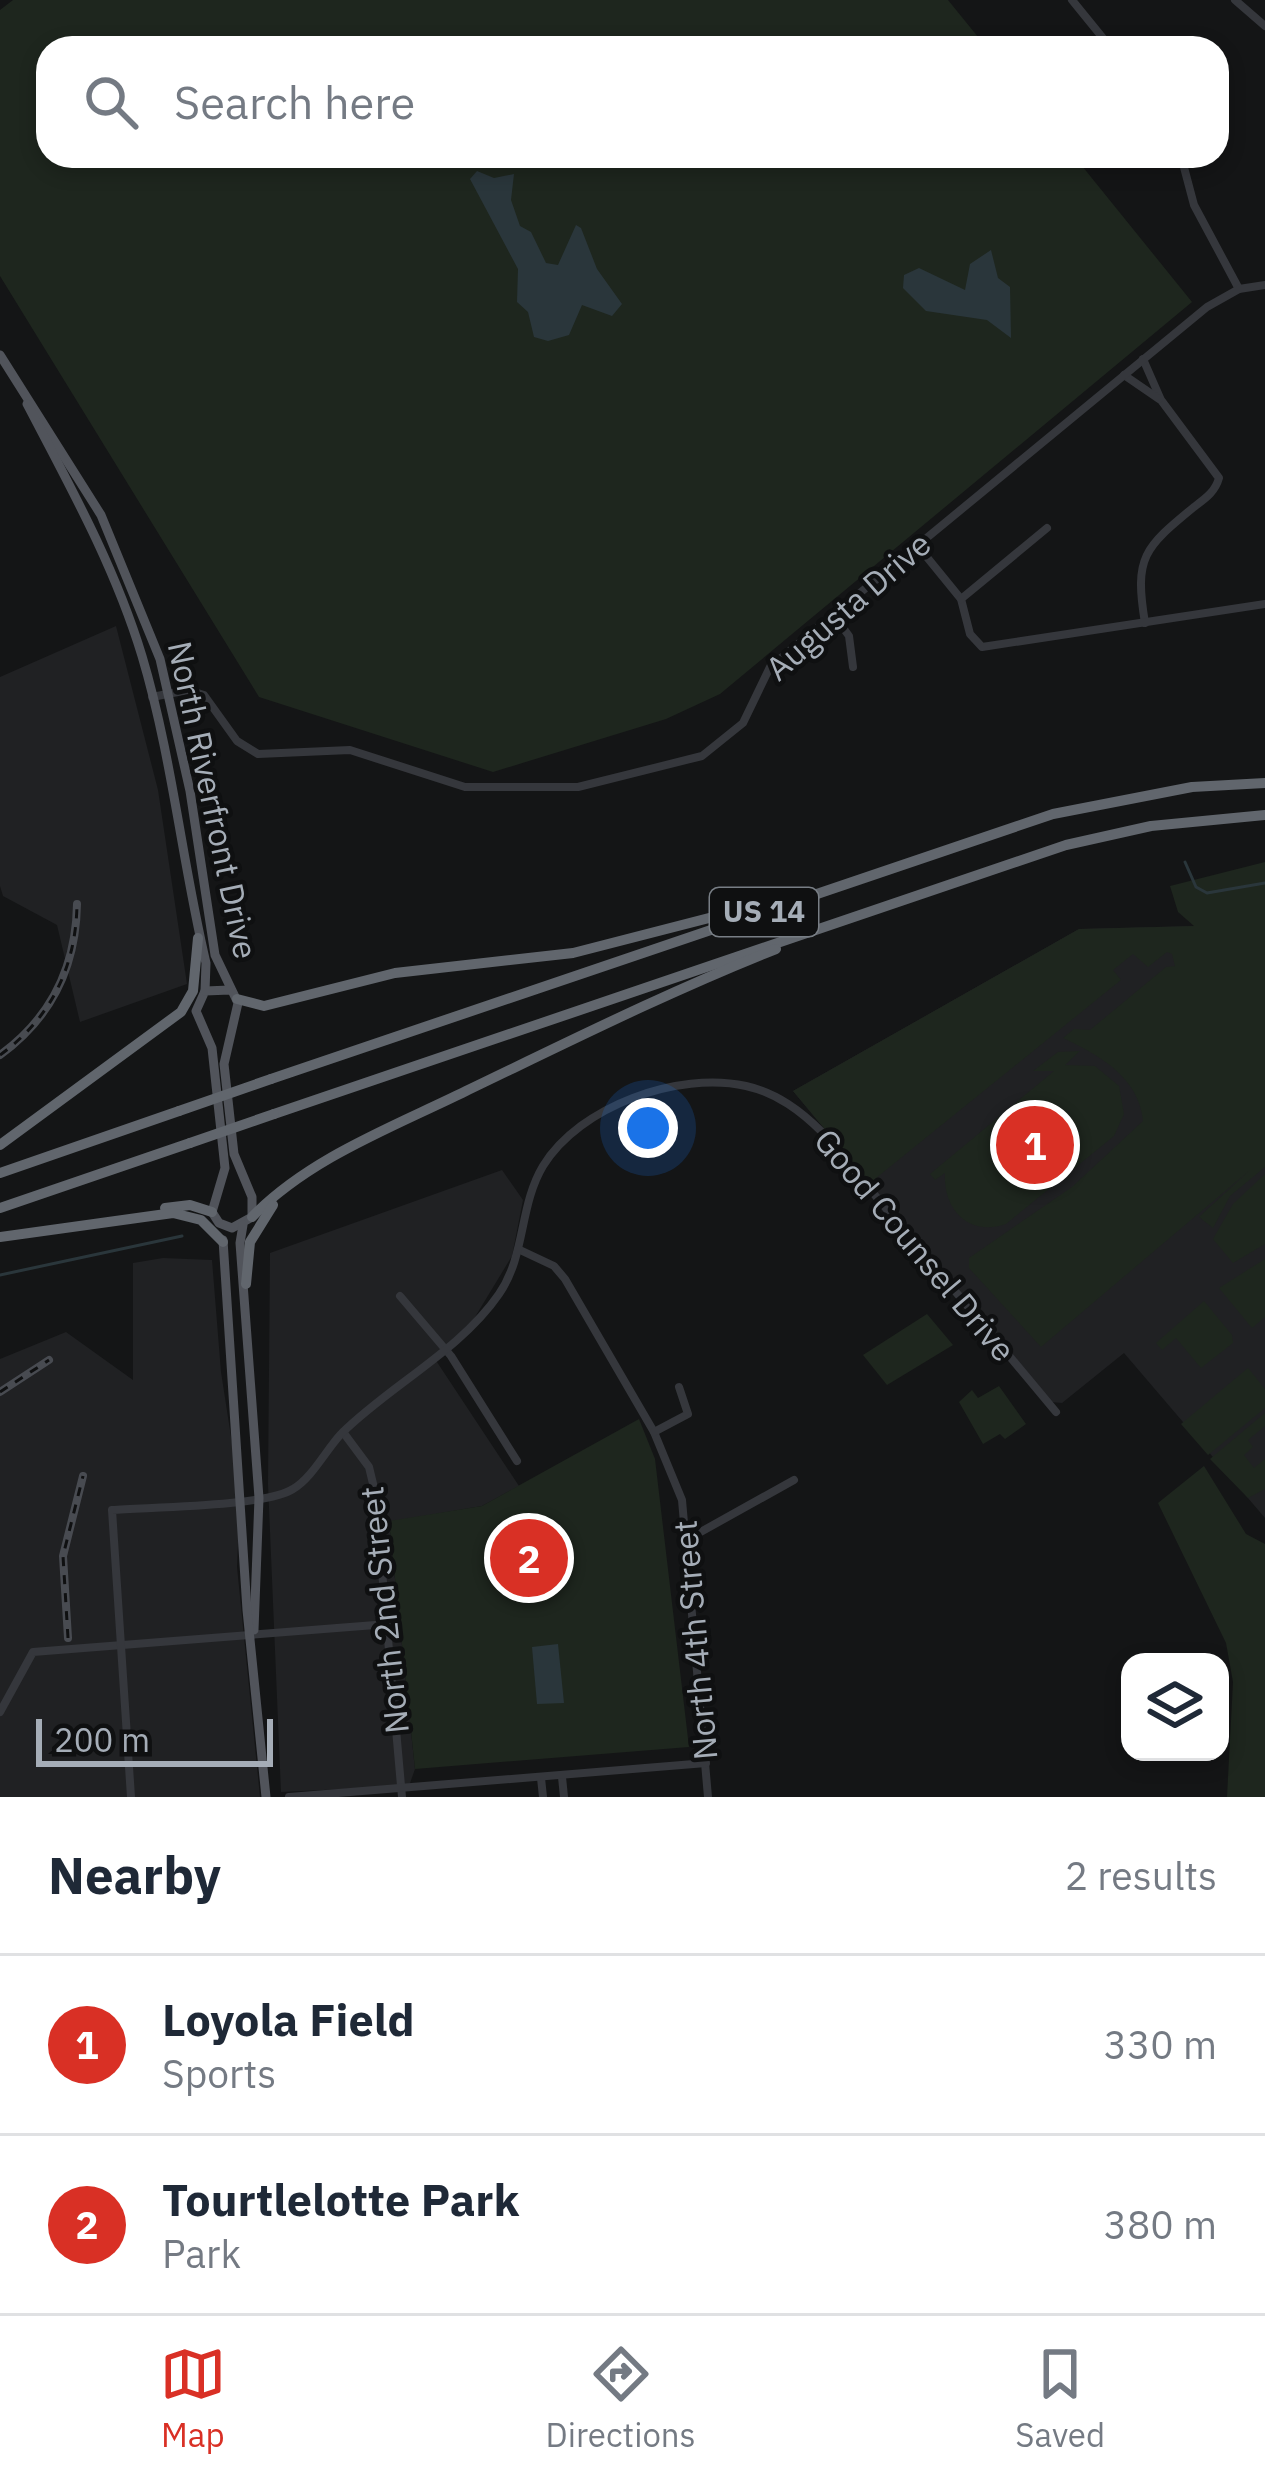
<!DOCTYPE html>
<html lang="en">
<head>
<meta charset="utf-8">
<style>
  body { margin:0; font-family:"IBM Plex Sans",sans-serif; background:#f2f2f3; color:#1f2937 }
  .controls { position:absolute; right:36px; bottom:36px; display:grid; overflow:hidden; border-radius:24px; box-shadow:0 6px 18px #0003 }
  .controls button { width:108px; height:108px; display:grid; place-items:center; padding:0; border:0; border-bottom:3px solid #e0e1e3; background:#fff; color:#1f2937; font:60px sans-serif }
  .scale { position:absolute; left:36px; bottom:30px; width:237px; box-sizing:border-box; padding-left:12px; border:6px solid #a5adb7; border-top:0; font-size:33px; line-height:42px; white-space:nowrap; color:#a5adb7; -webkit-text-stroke:9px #0f1011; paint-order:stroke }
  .you { position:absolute; left:648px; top:1128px; width:42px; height:42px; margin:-30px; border:9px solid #fff; border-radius:50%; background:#1a73e8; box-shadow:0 0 0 18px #1a73e833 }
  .badge { display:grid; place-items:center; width:78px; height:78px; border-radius:50%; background:#d93025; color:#fff; font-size:39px; font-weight:700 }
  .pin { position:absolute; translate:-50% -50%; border:6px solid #fff; box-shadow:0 3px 12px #0006 }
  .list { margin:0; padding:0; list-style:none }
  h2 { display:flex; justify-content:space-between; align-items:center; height:156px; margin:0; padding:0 48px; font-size:51px }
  h2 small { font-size:39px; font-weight:400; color:#747a83 }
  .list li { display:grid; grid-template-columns:78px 1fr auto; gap:36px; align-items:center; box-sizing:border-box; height:180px; padding:0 48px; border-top:3px solid #e0e1e3 }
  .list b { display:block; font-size:45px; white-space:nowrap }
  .list p { margin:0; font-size:39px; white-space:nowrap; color:#747a83 }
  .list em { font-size:39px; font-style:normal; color:#747a83 }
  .icon { flex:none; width:66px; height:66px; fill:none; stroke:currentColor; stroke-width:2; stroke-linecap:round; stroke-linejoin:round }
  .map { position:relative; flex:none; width:1265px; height:1797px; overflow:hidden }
  .search { position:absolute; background:#fff; box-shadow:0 6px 18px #0003; left:36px; right:36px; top:36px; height:132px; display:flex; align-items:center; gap:30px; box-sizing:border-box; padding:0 42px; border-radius:36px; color:#747a83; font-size:45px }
  .sheet { height:516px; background:#fff }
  nav { display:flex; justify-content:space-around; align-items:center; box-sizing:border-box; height:168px; border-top:3px solid #e0e1e3; background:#fff; font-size:33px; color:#747a83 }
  nav a { display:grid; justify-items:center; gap:6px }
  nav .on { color:#d93025 }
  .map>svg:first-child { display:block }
  .built { fill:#202123 }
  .green { fill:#1e261e }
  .water { fill:#2a363b }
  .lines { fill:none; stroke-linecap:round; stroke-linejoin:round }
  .stream { stroke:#2a363b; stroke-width:3 }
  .minor { stroke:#35373c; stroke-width:8 }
  .major { stroke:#51545b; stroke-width:9 }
  .highway { stroke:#61666d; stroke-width:10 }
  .rail-casing { stroke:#484b51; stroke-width:8 }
  .rail { stroke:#0f1011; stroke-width:3; stroke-dasharray:9; stroke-linecap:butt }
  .highway-bridge { stroke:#61666d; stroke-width:10 }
  .labels { text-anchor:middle; stroke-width:9; stroke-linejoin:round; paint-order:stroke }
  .shield { fill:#0f1011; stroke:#787e85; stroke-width:3 }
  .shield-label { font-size:30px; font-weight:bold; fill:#a5adb7 }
  .street-label { font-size:33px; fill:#a5adb7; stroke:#0f1011 }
</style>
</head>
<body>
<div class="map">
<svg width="1265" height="1797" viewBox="0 0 1265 1797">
  <rect width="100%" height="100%" fill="#141516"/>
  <!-- built -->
  <g class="built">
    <polygon points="116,626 158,790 187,984 80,1022 57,925 3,896 0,886 0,677"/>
    <polygon points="1196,926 1265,1021 1265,1518 1124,1353 1062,1403 1051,1402 793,1091 1079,929"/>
    <polygon points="502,1170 523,1200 512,1256 472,1322 433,1356 519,1486 482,1506 389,1522 415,1769 409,1786 281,1792 268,1484 270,1253"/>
    <polygon points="163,1258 212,1260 221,1372 240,1495 237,1567 260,1797 0,1797 0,1359 66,1332 133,1380 133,1263"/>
  </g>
  <!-- green -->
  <g class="green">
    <polygon points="13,0 948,0 987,48 48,48 48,156 1074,156 1192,302 720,694 666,719 493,772 259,697 0,276 0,10"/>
    <path d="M1265 862V1167L1230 1196 1213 1228 1199 1217 1250 1170 1041 1347 969 1268V1258L1072 1187 1143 1121C1139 1077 1099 1055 1063 1038L1074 1029 1090 1030 1166 967 1175 966 1172 954 1167 952 1148 967 1133 954 1113 970 1121 980 870 1183 793 1091 1079 929 1194 926 1178 912 1170 886Z"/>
    <path d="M1080 1051 1065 1065 1095 1066 1119 1086 1124 1114 1114 1136 1006 1224C968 1237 943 1209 945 1173L935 1180 930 1174 1054 1071H1033L1058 1052Z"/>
    <polygon points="1265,1174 1265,1244 1233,1263 1213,1239 1233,1204"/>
    <polygon points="1265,1259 1265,1317 1252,1328 1219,1288"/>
    <polygon points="1204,1301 1232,1335 1233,1343 1201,1368 1176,1338 1162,1350 1156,1343"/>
    <polygon points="927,1314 953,1345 887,1385 863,1355"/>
    <polygon points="1248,1368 1265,1389 1265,1408 1208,1455 1181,1424"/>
    <polygon points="999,1386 1026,1424 1005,1439 1000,1434 983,1444 959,1402 972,1390 978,1398"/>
    <polygon points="1265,1413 1265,1426 1248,1440 1253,1447 1244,1455 1254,1468 1265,1459 1265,1489 1248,1498 1210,1459"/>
    <polygon points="639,1419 655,1459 689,1747 415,1769 389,1521 482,1506"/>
    <polygon points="1204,1466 1246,1534 1265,1544 1265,1797 1227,1797 1233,1682 1226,1643 1158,1503"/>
  </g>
  <!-- water -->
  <g class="water">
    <polygon points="477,171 494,178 514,174 511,200 520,226 531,232 546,263 558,265 576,225 581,228 597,269 622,304 612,316 582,305 569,335 548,341 534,337 528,312 517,302 518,269 470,179"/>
    <polygon points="991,250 998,278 1010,287 1011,338 987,320 926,311 903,288 904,275 919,268 965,290 970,264"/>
    <polygon points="558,1644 564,1703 537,1704 532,1647"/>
  </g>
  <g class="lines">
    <!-- stream -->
    <g class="stream">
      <polyline points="1185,862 1196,887 1207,893 1265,883"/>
      <polyline points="0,1275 182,1236"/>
    </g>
    <!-- minor -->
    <g class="minor">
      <polyline points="1072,0 1111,48"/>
      <polyline points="1235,0 1265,26"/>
      <polyline points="1181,156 1194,205 1239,289"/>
      <path d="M1143 359 1161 400 1219 478C1215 492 1206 498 1194 507 1144 548 1134 557 1145 623"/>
      <polyline points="1124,375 1159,399"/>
      <polyline points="917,545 961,599 970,634 982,647 1265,604"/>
      <polyline points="961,599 1047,528"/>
      <polyline points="833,614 849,636 853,667"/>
      <polyline points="152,697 188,690 204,695 237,741 258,754 350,750 465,787 578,787 702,756 743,723 770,667 1207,307 1239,289 1265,285"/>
      <polyline points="520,1250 554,1266 565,1279 654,1432 682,1500 708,1797"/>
      <polyline points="400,1296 451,1356 517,1461"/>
      <polyline points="343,1432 369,1467 375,1492 402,1797"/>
      <polyline points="654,1432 688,1414 679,1387"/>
      <polyline points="688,1539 794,1480"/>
      <polyline points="0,1712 33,1652 388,1624"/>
      <polyline points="562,1777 564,1797"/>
      <polyline points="541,1778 543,1797"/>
      <path d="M131 1797 112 1510C150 1507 264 1507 293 1489 312 1478 326 1450 341 1434 389 1386 460 1351 499 1294 526 1255 519 1206 543 1166 580 1106 678 1071 746 1086 777 1093 801 1111 823 1133L1056 1412"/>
      <polyline points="289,1797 706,1763"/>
    </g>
    <!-- major -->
    <g class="major">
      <polyline points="0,355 101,515 160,659 190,791 215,955 238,1003 224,1064 234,1154 252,1197 252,1217 232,1228 219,1223 212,1212 225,1168 212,1048 196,1011 205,991 230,990"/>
      <path d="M27 404C70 486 115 567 142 656 172 756 182 862 206 963L205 991"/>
      <polyline points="243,1225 240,1243 259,1498 254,1630"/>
      <polyline points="223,1240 247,1610 266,1797"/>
    </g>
    <!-- highway -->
    <g class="highway">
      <polyline points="237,999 264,1006 395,973 573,953 775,901"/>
      <polyline points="271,1079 1053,814 1192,787 1265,783"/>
      <polyline points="274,1114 1066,845 1151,826 1265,815"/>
      <polyline points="0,1145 181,1012 193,991 198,938"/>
      <polyline points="0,1173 179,1111"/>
      <polyline points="0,1208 190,1143"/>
      <polyline points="165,1208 190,1205 212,1212"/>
      <path d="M252 1217C309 1158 393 1127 466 1091 568 1042 670 991 776 949"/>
      <polyline points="0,1237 173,1213 201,1220 223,1242"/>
      <polyline points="246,1284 250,1242 273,1205"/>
    </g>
    <defs>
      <g id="rail">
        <path d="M0 1055C51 1018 76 967 77 904"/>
        <polyline points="0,1392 49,1360"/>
        <polyline points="68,1638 63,1556 83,1476"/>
      </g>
    </defs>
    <!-- rail casing -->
    <use href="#rail" class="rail-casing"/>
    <!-- rail -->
    <use href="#rail" class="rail"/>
    <!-- highway-bridge -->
    <g class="highway-bridge">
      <polyline points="179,1111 271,1079"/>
      <polyline points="190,1143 274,1114"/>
    </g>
  </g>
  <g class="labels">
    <!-- shield labels -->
    <rect class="shield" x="710" y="888" width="108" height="48" rx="9"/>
    <g class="shield-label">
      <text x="764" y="922">US 14</text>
    </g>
    <!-- street labels -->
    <g class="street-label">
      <text transform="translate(848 606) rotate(-41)" y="12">Augusta Drive</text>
      <text transform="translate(213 800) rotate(78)" y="12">North Riverfront Drive</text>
      <text transform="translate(915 1245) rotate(50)" y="12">Good Counsel Drive</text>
      <text transform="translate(384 1610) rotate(-96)" y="12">North 2nd Street</text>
      <text transform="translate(695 1640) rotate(-95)" y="12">North 4th Street</text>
    </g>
  </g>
</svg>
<div class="controls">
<button><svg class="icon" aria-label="layers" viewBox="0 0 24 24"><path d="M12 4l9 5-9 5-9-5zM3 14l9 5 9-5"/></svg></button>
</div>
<div class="scale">200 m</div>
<div class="you"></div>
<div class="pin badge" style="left:1035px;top:1145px">1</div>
<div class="pin badge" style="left:529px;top:1558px">2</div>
<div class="search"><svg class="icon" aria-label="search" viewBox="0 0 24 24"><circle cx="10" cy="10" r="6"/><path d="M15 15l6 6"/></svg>Search here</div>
</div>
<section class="sheet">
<h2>Nearby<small>2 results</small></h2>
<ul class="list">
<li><span class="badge">1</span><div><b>Loyola Field</b><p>Sports</p></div><em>330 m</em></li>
<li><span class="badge">2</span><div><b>Tourtlelotte Park</b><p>Park</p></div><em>380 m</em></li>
</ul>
</section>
<nav>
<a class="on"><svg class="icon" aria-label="map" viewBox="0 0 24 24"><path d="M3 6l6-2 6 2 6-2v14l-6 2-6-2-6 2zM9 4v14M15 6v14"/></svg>Map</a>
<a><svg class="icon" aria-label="directions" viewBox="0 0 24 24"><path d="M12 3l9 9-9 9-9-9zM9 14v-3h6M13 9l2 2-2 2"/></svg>Directions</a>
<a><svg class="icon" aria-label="saved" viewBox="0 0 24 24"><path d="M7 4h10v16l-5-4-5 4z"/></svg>Saved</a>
</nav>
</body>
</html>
